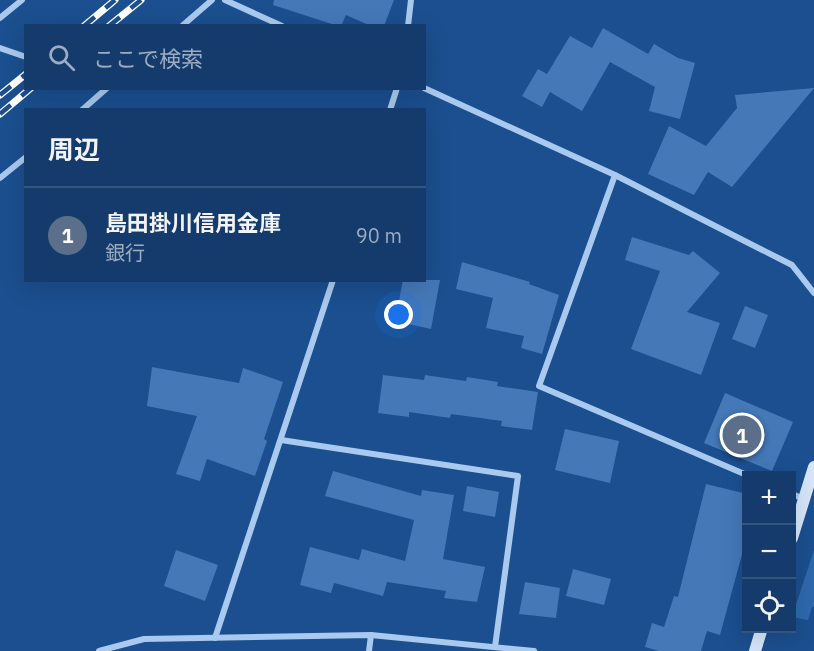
<!DOCTYPE html>
<html lang="ja">
<head>
<meta charset="utf-8">
<style>
  body { margin:0; font-family:"IBM Plex Sans","Noto Sans JP",sans-serif; background:#214673; color:#f1f3f6 }
  .controls { position:absolute; right:18px; bottom:18px; display:grid; overflow:hidden; border-radius:0px; box-shadow:0 6px 24px #0002 }
  .controls button { width:54px; height:54px; display:grid; place-items:center; padding:0; border:0; border-bottom:2px solid #33557e; background:#143b6b; color:#f1f3f6; font:30px sans-serif }
  .you { position:absolute; left:399px; top:315px; width:21px; height:21px; margin:-15px; border:4px solid #fff; border-radius:50%; background:#1a73e8; box-shadow:0 0 0 9px #1a73e833 }
  .badge { display:grid; place-items:center; width:39px; height:39px; border-radius:50%; background:#ffd166; color:#fff; font-size:20px; font-weight:700 }
  .pin { position:absolute; translate:-50% -50%; border:3px solid #fff; box-shadow:0 2px 6px #0006 }
  .list { margin:0; padding:0; list-style:none }
  h2 { display:flex; justify-content:space-between; align-items:center; height:78px; margin:0; padding:0 24px; font-size:26px }
  h2 small { font-size:20px; font-weight:400; color:#9dadc1 }
  .list li { display:grid; grid-template-columns:39px 1fr auto; gap:18px; align-items:center; box-sizing:border-box; height:96px; padding:0 24px; border-top:2px solid #33557e }
  .list b { display:block; font-size:22px; white-space:nowrap }
  .list p { margin:0; font-size:20px; white-space:nowrap; color:#9dadc1 }
  .list em { font-size:20px; font-style:normal; color:#9dadc1 }
  .icon { flex:none; width:33px; height:33px; fill:none; stroke:currentColor; stroke-width:2; stroke-linecap:round; stroke-linejoin:round }
  .map { position:relative; flex:none; width:814px; height:651px; overflow:hidden }
  .search { position:absolute; background:#143b6b; box-shadow:0 6px 24px #0002; left:24px; top:24px; width:402px; height:66px; display:flex; align-items:center; gap:15px; box-sizing:border-box; padding:0 21px; border-radius:0px; color:#9dadc1; font-size:22px }
  .panel { position:absolute; background:#143b6b; box-shadow:0 6px 24px #0002; left:24px; top:108px; width:402px; height:174px; border-radius:0px }
  .map>svg:first-child { display:block }
  .green { fill:#2e69ad }
  .building { fill:#4478b7 }
  .lines { fill:none; stroke-linecap:round; stroke-linejoin:round }
  .minor { stroke:#a9c9ee; stroke-width:6 }
  .secondary { stroke:#d6e6fa; stroke-width:12 }
  .rail-casing { stroke:#fff; stroke-width:7 }
  .rail { stroke:#1b4f8f; stroke-width:4.5; stroke-dasharray:14; stroke-linecap:butt }
</style>
</head>
<body>
<div class="map">
<svg width="814" height="651" viewBox="0 0 814 651">
  <rect width="100%" height="100%" fill="#1b4f8f"/>
  <!-- green -->
  <polygon class="green" points="814,550 814,607 812,607 808,620 792,617"/>
  <!-- building -->
  <g class="building">
    <polygon points="274,0 394,0 384,26 371,26 346,15 341,26 338,26 273,5"/>
    <polygon points="603,28 648,54 654,44 678,58 695,63 680,119 649,111 655,87 610,62 582,111 550,92 542,107 522,96 538,69 547,74 570,36 592,48"/>
    <polygon points="814,88 732,187 708,172 694,195 648,174 669,126 706,146 737,108 735,95"/>
    <polygon points="632,237 689,255 693,251 720,273 687,312 720,323 701,375 631,349 660,271 625,260"/>
    <polygon points="462,262 530,282 529,284 559,295 542,354 521,348 524,336 486,328 493,298 456,289"/>
    <polygon points="403,280 440,280 431,329 395,321"/>
    <polygon points="745,306 768,315 755,348 732,339"/>
    <polygon points="152,367 239,383 243,368 283,382 264,439 267,441 255,476 207,459 200,481 176,474 197,416 147,406"/>
    <polygon points="383,375 424,380 425,375 466,381 467,377 498,382 497,386 538,392 532,430 501,426 502,421 451,414 450,418 409,412 409,417 378,413"/>
    <polygon points="725,393 793,422 772,471 704,443"/>
    <polygon points="565,429 619,441 610,483 555,470"/>
    <polygon points="333,471 421,496 422,490 454,495 443,559 485,567 477,602 444,598 446,591 387,582 383,596 334,583 331,593 300,585 310,547 359,560 362,549 405,561 414,520 325,496"/>
    <polygon points="706,484 747,494 747,536 720,635 707,631 701,651 659,651 645,647 652,623 664,627 674,596 678,597"/>
    <polygon points="467,486 499,492 495,517 463,511"/>
    <polygon points="176,550 218,565 205,601 164,586"/>
    <polygon points="573,569 611,579 604,605 566,596"/>
    <polygon points="525,582 560,588 556,618 519,614"/>
  </g>
  <g class="lines">
    <!-- minor -->
    <g class="minor">
      <polyline points="225,0 282,26"/>
      <polyline points="0,18 22,0"/>
      <polyline points="182,26 212,0"/>
      <polyline points="408,26 411,0"/>
      <polyline points="0,48 26,57"/>
      <polyline points="424,88 615,175 792,265 814,293"/>
      <polyline points="82,110 107,88"/>
      <polyline points="390,110 397,88"/>
      <polyline points="615,175 539,386 749,476"/>
      <polyline points="0,178 26,157"/>
      <polyline points="281,440 518,476 495,647"/>
      <polyline points="792,494 804,499"/>
      <polyline points="215,638 333,280"/>
      <polyline points="99,651 144,639 371,635 534,651"/>
      <polyline points="369,651 371,635"/>
    </g>
    <!-- secondary -->
    <g class="secondary">
      <polyline points="792,538 814,467"/>
      <polyline points="755,651 762,628"/>
    </g>
    <defs>
      <g id="rail">
        <polyline points="84,26 115,0"/>
        <polyline points="109,26 141,0"/>
        <polyline points="0,95 26,74"/>
        <polyline points="0,114 31,88"/>
      </g>
    </defs>
    <!-- rail casing -->
    <use href="#rail" class="rail-casing"/>
    <!-- rail -->
    <use href="#rail" class="rail"/>
  </g>
</svg>
<div class="controls">
<button>+</button>
<button>−</button>
<button><svg class="icon" aria-label="locate" viewBox="0 0 24 24"><circle cx="12" cy="12" r="6"/><path d="M12 2v4M12 18v4M2 12h4M18 12h4"/></svg></button>
</div>
<div class="you"></div>
<div class="pin badge" style="left:742px;top:435px;background:#5c6f8a">1</div>
<div class="search"><svg class="icon" aria-label="search" viewBox="0 0 24 24"><circle cx="10" cy="10" r="6"/><path d="M15 15l6 6"/></svg>ここで検索</div>
<section class="panel">
<h2>周辺<small></small></h2>
<ul class="list">
<li><span class="badge" style="background:#5c6f8a">1</span><div><b>島田掛川信用金庫</b><p>銀行</p></div><em>90 m</em></li>
</ul>
</section>
</div>
</body>
</html>
